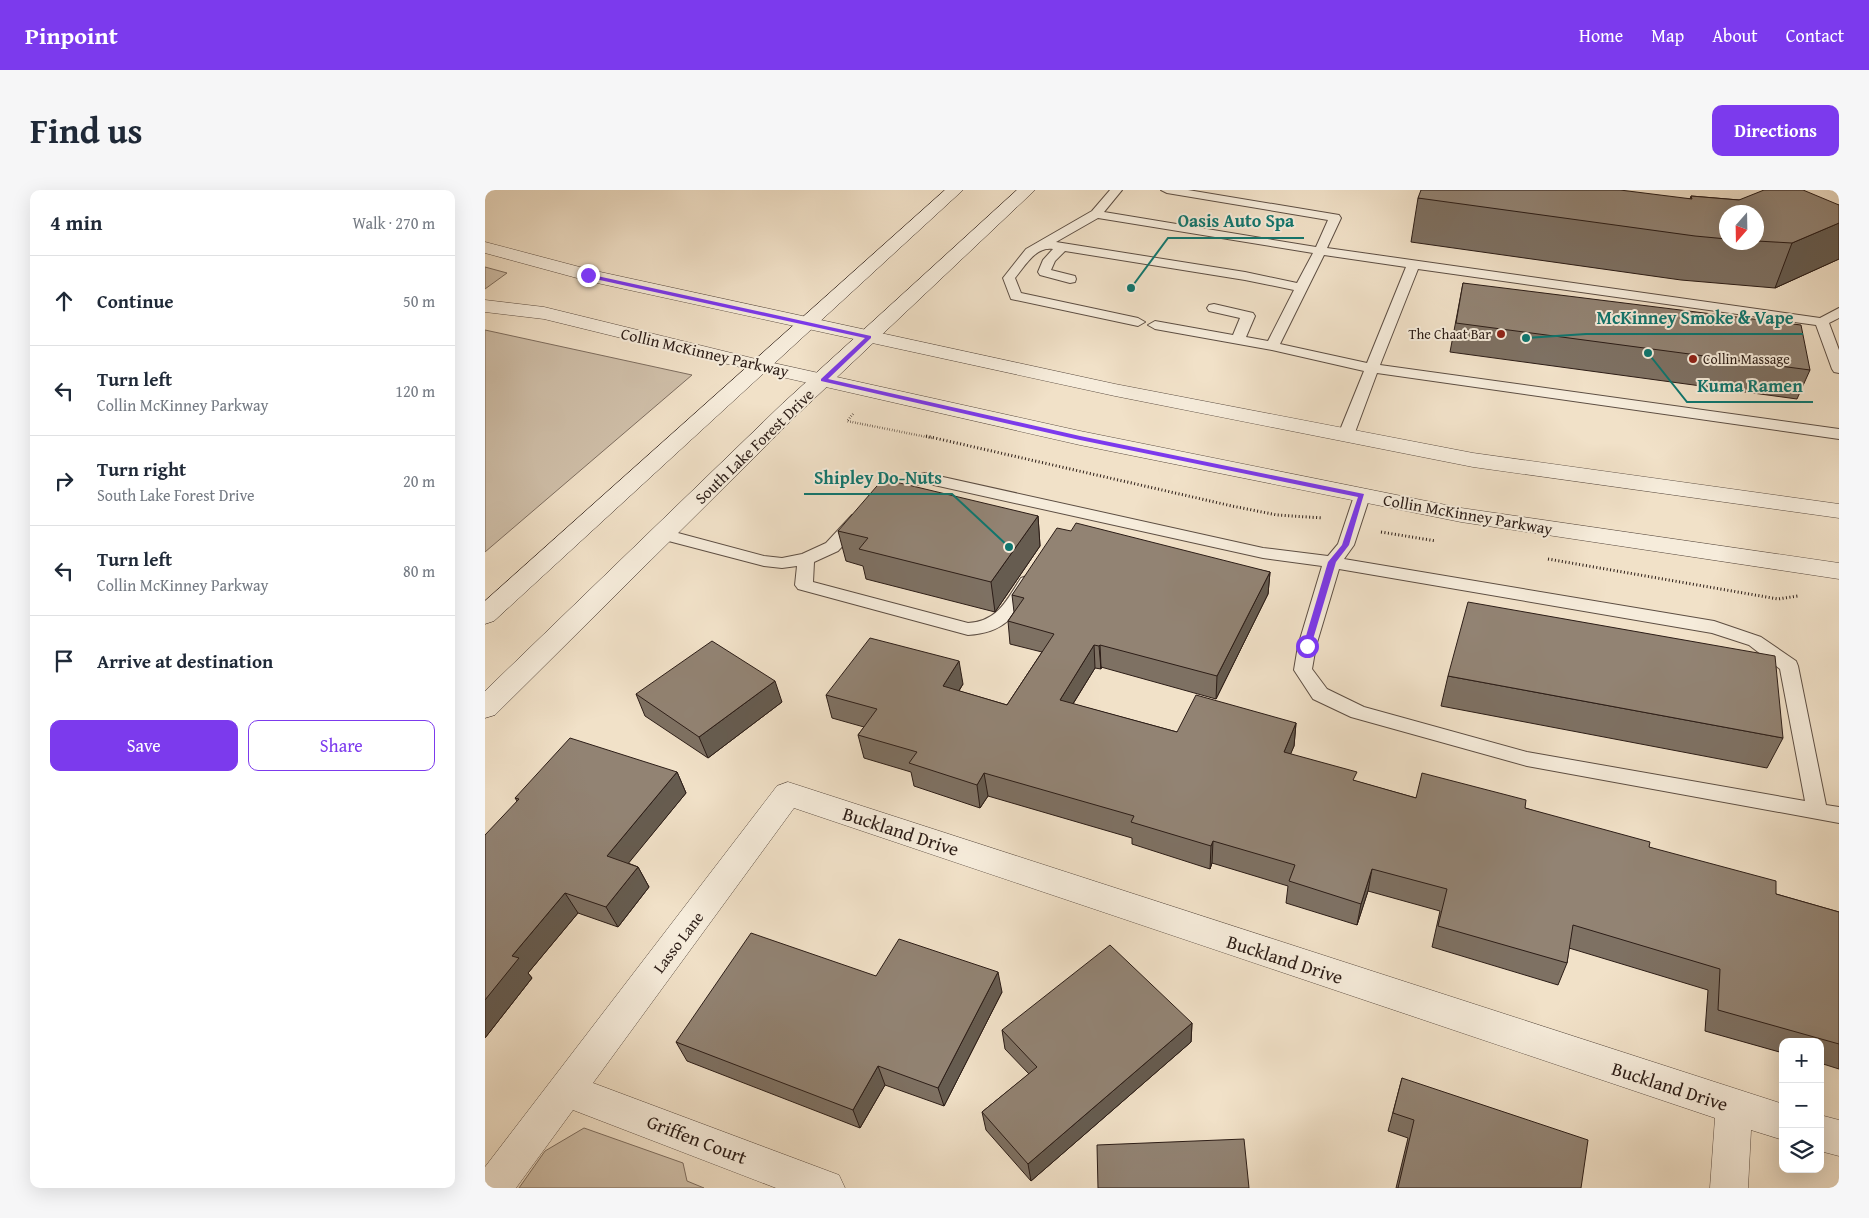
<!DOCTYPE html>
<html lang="en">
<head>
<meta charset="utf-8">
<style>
  body { margin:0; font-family:"Gentium Book Plus",serif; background:#f6f6f7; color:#1f2937 }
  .controls { position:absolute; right:15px; bottom:15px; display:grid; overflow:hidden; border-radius:10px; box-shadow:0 5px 20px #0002 }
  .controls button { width:45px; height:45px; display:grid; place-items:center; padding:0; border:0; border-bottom:1px solid #e0e1e3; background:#fff; color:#1f2937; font:25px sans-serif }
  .compass { position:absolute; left:1234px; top:15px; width:45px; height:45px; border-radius:50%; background:#fff; box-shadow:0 5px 20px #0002; rotate:200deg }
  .stop { position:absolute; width:15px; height:15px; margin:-11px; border:4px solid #7c3aed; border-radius:50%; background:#fff }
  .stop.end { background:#7c3aed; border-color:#fff; box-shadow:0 1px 5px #0008 }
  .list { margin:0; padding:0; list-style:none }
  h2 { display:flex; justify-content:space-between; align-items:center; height:65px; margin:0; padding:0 20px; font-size:21px }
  h2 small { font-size:16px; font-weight:400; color:#747a83 }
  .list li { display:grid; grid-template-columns:32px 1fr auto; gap:15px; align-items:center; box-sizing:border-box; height:90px; padding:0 20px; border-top:1px solid #e0e1e3 }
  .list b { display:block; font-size:19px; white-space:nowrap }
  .list p { margin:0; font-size:16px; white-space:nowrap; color:#747a83 }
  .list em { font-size:16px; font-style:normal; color:#747a83 }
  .actions { display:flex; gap:10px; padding:15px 20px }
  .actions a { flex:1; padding:11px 0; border:1px solid #7c3aed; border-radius:10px; text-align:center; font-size:18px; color:#7c3aed }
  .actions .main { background:#7c3aed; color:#fff }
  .icon { flex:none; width:28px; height:28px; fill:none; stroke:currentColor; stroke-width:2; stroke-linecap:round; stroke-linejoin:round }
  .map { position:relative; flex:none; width:1354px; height:998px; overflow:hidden; border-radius:10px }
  header { display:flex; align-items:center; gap:30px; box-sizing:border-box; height:70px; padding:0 25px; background:#7c3aed; color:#fff }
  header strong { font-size:24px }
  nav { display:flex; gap:28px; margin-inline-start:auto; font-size:18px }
  .intro { display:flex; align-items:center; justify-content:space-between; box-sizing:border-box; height:120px; padding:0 30px }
  h1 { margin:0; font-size:35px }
  .button { padding:12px 22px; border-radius:10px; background:#7c3aed; color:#fff; font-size:18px; font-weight:700 }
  main { display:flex; gap:30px; padding:0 30px }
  aside { flex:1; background:#fff; border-radius:10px; box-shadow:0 5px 20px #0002 }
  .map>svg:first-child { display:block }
  .green { fill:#d0c0aa; stroke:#7e6e60 }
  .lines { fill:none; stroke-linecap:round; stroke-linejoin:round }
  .service-casing { stroke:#5d4e43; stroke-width:2 }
  .minor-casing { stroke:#5d4e43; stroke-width:1 }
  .tertiary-casing { stroke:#5d4e43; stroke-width:1 }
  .secondary-casing { stroke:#2c1d17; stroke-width:1 }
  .path-far1 { stroke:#2c1d17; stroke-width:2.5; stroke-dasharray:0.5 2; stroke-linecap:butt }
  .path { stroke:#2c1d17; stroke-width:3; stroke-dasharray:1 2.5; stroke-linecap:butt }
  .service { fill:#f6ecdb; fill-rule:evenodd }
  .minor { fill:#f6ecdb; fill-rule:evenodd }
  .tertiary { fill:#f6ecdb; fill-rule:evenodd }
  .secondary { fill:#f6ecdb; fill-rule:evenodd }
  .wall { fill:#7e7163; stroke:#2c1d17; fill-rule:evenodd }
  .shaded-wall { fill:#665c50; stroke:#2c1d17 }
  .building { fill:#928373; stroke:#2c1d17 }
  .route { fill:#7c3aed }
  .poi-dot { fill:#8f2418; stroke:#f6ecdb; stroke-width:2 }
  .labels { text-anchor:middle; stroke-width:4; stroke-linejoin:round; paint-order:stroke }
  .far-poi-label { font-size:14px; fill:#2c1d17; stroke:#f6ecdb; text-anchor:end }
  .street-label { font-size:16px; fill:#2c1d17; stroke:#f6ecdb }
  .near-street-label { font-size:19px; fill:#2c1d17; stroke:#f6ecdb }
  .leader { fill:none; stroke:#0f766e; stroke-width:2 }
  .callout-dot { fill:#0f766e; stroke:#f6ecdb; stroke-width:2 }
  .callout-label { font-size:18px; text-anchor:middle; font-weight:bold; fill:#0f766e; stroke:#f6ecdb; stroke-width:4; stroke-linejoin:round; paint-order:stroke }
</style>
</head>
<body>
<header>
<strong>Pinpoint</strong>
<nav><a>Home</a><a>Map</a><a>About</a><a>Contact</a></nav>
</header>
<div class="intro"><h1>Find us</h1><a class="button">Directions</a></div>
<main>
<aside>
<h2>4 min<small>Walk · 270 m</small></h2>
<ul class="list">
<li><svg class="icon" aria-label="ahead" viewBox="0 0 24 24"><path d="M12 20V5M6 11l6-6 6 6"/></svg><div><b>Continue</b></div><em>50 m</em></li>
<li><svg class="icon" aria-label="left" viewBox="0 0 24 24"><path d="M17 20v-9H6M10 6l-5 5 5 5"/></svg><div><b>Turn left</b><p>Collin McKinney Parkway</p></div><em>120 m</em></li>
<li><svg class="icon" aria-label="right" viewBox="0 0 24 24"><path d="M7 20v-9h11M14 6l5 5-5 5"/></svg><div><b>Turn right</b><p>South Lake Forest Drive</p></div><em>20 m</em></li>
<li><svg class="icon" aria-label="left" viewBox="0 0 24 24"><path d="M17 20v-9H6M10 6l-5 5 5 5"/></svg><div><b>Turn left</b><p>Collin McKinney Parkway</p></div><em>80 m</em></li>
<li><svg class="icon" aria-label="arrive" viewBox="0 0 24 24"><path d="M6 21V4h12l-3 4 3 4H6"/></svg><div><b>Arrive at destination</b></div></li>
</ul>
<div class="actions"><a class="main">Save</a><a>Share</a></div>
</aside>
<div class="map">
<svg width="1354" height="998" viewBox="0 0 1354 998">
  <rect width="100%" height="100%" fill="#f1e1c8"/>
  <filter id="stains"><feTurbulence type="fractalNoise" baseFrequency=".004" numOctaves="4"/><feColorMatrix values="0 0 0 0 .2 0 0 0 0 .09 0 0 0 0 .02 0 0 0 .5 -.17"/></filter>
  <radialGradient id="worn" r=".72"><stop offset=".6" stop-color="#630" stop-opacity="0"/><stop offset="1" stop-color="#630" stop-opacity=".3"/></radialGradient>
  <!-- green -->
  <g class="green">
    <polygon points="0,77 22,83 0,99"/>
    <polygon points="0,140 207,185 0,362"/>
    <polygon points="99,938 198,973 202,991 219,998 34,998 60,961"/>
  </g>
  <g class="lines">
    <defs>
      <g id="service">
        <path d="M625 0H637L619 22 831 57 843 30 682 3 676 0H703L854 25 856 28 842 58 1335 128 1354 118V128L1344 133 1354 160V183L1349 182 1347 179 1331 135 933 79 895 175 1354 239V249L892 183 869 245 866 248H856L853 245 879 181 787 160 670 139 663 135 670 131 748 145 755 128 724 121 722 118 724 115 729 114 768 123 770 126 761 147 783 151 809 100 760 90 580 61 570 71 566 80 590 86 591 89 590 92 585 93 555 85 553 82 558 70 568 59C551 56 540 76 530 88L536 103 653 128 660 132 653 136 526 109 518 88 541 59 607 21ZM613 28 828 63 812 93 760 82 571 52ZM839 65 921 77 882 173 795 154Z"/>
        <path d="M440 283 778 358 843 366 853 354 869 306 871 303H883L885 306 869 355 859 369 1229 431 1276 447 1311 471 1313 476 1341 615 1354 617V633L1042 576 866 527 828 509 809 480 813 456 837 376 778 368 440 293 422 297 401 308H389L387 305C396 292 425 287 440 283ZM854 379 1227 443 1264 455 1295 479 1320 611 1042 562 879 517 842 499 827 479 831 456Z"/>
        <path d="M373 324 379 325 381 329 379 333 353 361 329 372 328 392 483 433C513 431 521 411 536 388L542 386 548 388 551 392C532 423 522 443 483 445L313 399 310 395 312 376 297 378 279 376 172 348 170 344 172 340 178 339 279 366 297 368 317 364 341 353 367 325Z"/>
      </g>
      <g id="minor">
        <polygon points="303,592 1298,914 1298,950 1266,940 1263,998 1225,998 1230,928 309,618 108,893 354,985 360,998 291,998 88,920 31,998 0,998 0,977 292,596"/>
        <polygon points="1335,925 1354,930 1354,966 1335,961"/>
      </g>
      <g id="tertiary">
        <polygon points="0,52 106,80 630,194 988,263 1354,314 1354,328 988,277 630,206 103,91 0,63"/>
        <polygon points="0,110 59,117 275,170 595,241 976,318 1354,373 1354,389 976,332 595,255 275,182 59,129 0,122"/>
      </g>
      <g id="secondary">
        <polygon points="460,0 478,0 9,431 0,434 0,411"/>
        <polygon points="532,0 550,0 313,224 10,525 0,528 0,501 297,214"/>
      </g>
    </defs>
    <!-- service casing -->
    <use href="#service" class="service-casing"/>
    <!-- minor casing -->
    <use href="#minor" class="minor-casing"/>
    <!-- tertiary casing -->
    <use href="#tertiary" class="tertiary-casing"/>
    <!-- secondary casing -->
    <use href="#secondary" class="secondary-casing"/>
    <!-- path-far1 -->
    <polyline class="path-far1" points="368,224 362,231 447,248"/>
    <!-- path -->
    <g class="path">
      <polyline points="441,246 747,316 792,325 838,328"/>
      <polyline points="896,342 951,351"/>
      <polyline points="1063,369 1293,409 1313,406"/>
    </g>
    <!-- service -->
    <use href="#service" class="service"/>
    <!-- minor -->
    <use href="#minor" class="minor"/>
    <!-- tertiary -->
    <use href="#tertiary" class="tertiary"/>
    <!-- secondary -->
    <use href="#secondary" class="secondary"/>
  </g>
  <!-- wall -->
  <g class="wall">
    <path d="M1206 6 1254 10 1354 15V69L1290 98 1196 90 926 52 933 8 1205 9ZM1242 22H1272V52H1242Z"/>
    <polygon points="978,93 1325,180 1312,209 965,162"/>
    <polygon points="553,326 555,356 510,422 381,389 378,376 361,371 353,341"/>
    <polygon points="586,341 785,382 783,404 731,509 616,477 616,479 610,478 588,514 692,542 811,533 809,556 805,564 870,591 931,608 1040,618 1164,657 1291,704 1354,722 1354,879 1335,873 1335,852 1298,852 1298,863 1220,841 1223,800 1084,758 1082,773 1073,795 947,757 955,721 883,701 872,735 801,713 803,696 727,673 725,679 647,654 647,648 503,606 495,618 429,596 426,582 379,568 373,545 379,537 347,528 341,505 478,494 474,501 522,515 557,462 525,454 523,431 529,422 527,405"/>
    <polygon points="963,486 1298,548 1282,578 956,516"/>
    <polygon points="151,504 297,512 223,568 160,526"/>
    <polygon points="192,582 201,603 143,673 153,677 164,697 133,737 93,723 43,783 47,788 0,848 32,611 30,608"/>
    <polygon points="391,786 517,802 459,916 400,895 375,938 202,871 191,852"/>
    <polygon points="707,833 706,852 546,991 501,940 497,922 544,884 520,859 517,840"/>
    <polygon points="917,888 1096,998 911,998 923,948 903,941"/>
  </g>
  <!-- shaded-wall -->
  <g class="shaded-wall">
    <polygon points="1354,33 1354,69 1290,98 1307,53"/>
    <polygon points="553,326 555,356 510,422 506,392"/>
    <polygon points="785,382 783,404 731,509 732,486"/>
    <polygon points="609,455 610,478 576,533 575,510"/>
    <polygon points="615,455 616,477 616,479 614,456"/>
    <polygon points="474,471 478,494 462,519 458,496"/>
    <polygon points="290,491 297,512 223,568 214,547"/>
    <polygon points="811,533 809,556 797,585 799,562"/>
    <polygon points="192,582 201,603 133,686 122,666"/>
    <polygon points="499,583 503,606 495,618 492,595"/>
    <polygon points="728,651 727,673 725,679 726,656"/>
    <polygon points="153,677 164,697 133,737 121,717"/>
    <polygon points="887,679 883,701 872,735 876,714"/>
    <polygon points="80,703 93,723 43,783 47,788 0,848 0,810 27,766"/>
    <polygon points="513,782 517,802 459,916 453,898"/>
    <polygon points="707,833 706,852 546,991 543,974"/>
    <polygon points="393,876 400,895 375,938 368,920"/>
  </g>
  <!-- building -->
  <g class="building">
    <polygon points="936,0 1135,0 1207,9 1206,6 1254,10 1279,0 1318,0 1354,15 1354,33 1307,53 1272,51 1272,22 1242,22 1242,49 1210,46 933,8"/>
    <polygon points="978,93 1316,135 1325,180 971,133"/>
    <polygon points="398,289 553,326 506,392 374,359 383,348 353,341"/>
    <polygon points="591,333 785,382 732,486 615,455 614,456 609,455 575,510 692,542 711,505 811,533 799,562 872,582 868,590 931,608 937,583 1041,610 1040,618 1165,652 1164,657 1291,691 1291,704 1354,722 1354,854 1233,820 1235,779 1088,735 1082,773 953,736 962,699 887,679 876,714 804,691 810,675 728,651 726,656 646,632 649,626 499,583 492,595 424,573 432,562 373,545 392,519 341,505 385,448 474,471 458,496 522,515 569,444 523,431 539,408 527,405 572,338 586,341"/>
    <polygon points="983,412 1290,466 1298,548 963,486"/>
    <polygon points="227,451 290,491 214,547 151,504"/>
    <polygon points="85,548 192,582 122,666 153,677 121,717 80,703 27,766 34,768 0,810 0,645 34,609 30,608"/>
    <polygon points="266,743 391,786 414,749 513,782 453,898 393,876 368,920 191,852"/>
    <polygon points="625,755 707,833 543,974 497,922 552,877 517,840"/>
    <polygon points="917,888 1103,950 1096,998 913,998 929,930 908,923"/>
    <polygon points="759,949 764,998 613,998 612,955"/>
  </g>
  <!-- route -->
  <polygon class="route" points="103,84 386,146 386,148 343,189 595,246 879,304 864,355 851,372 826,456 822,459 818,456 843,372 857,355 873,307 595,250 336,191 336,189 380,148 101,87"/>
  <!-- markers -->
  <g class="poi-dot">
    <circle cx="1016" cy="144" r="5"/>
    <circle cx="1208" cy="169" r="5"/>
  </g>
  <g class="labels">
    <!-- far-poi labels -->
    <g class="far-poi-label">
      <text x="1006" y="149">The Chaat Bar</text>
      <text x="1218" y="174" text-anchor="start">Collin Massage</text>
    </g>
    <!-- street labels -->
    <g class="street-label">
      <text transform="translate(220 162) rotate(13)" y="6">Collin McKinney Parkway</text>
      <text transform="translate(269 256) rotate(-44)" y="6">South Lake Forest Drive</text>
      <text transform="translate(983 324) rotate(10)" y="6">Collin McKinney Parkway</text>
      <text transform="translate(193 752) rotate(-53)" y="6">Lasso Lane</text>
    </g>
    <!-- near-street labels -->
    <g class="near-street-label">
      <text transform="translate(416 641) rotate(18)" y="7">Buckland Drive</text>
      <text transform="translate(800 769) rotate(18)" y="7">Buckland Drive</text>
      <text transform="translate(1185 896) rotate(18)" y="7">Buckland Drive</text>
      <text transform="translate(212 949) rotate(21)" y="7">Griffen Court</text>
    </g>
  </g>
  <!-- callouts -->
  <path class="leader" d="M646 98L683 48H819M1041 148L1101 144H1318M1163 163L1202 212H1328M524 357L467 304H319"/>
  <g class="callout-dot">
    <circle cx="646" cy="98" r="5"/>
    <circle cx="1041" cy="148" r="5"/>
    <circle cx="1163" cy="163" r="5"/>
    <circle cx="524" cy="357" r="5"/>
  </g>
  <g class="callout-label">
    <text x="751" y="37">Oasis Auto Spa</text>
    <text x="1210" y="134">McKinney Smoke &amp; Vape</text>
    <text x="1265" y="202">Kuma Ramen</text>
    <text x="393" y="294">Shipley Do-Nuts</text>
  </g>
  <rect width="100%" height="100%" filter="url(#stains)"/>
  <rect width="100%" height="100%" fill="url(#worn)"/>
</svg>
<div class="controls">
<button>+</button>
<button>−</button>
<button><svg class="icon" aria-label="layers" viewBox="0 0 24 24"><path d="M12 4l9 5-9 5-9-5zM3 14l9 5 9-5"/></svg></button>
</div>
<svg class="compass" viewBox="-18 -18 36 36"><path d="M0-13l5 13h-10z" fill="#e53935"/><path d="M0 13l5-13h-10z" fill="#747a83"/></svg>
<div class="stop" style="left:822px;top:456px"></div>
<div class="stop end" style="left:103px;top:85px"></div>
</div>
</main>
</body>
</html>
